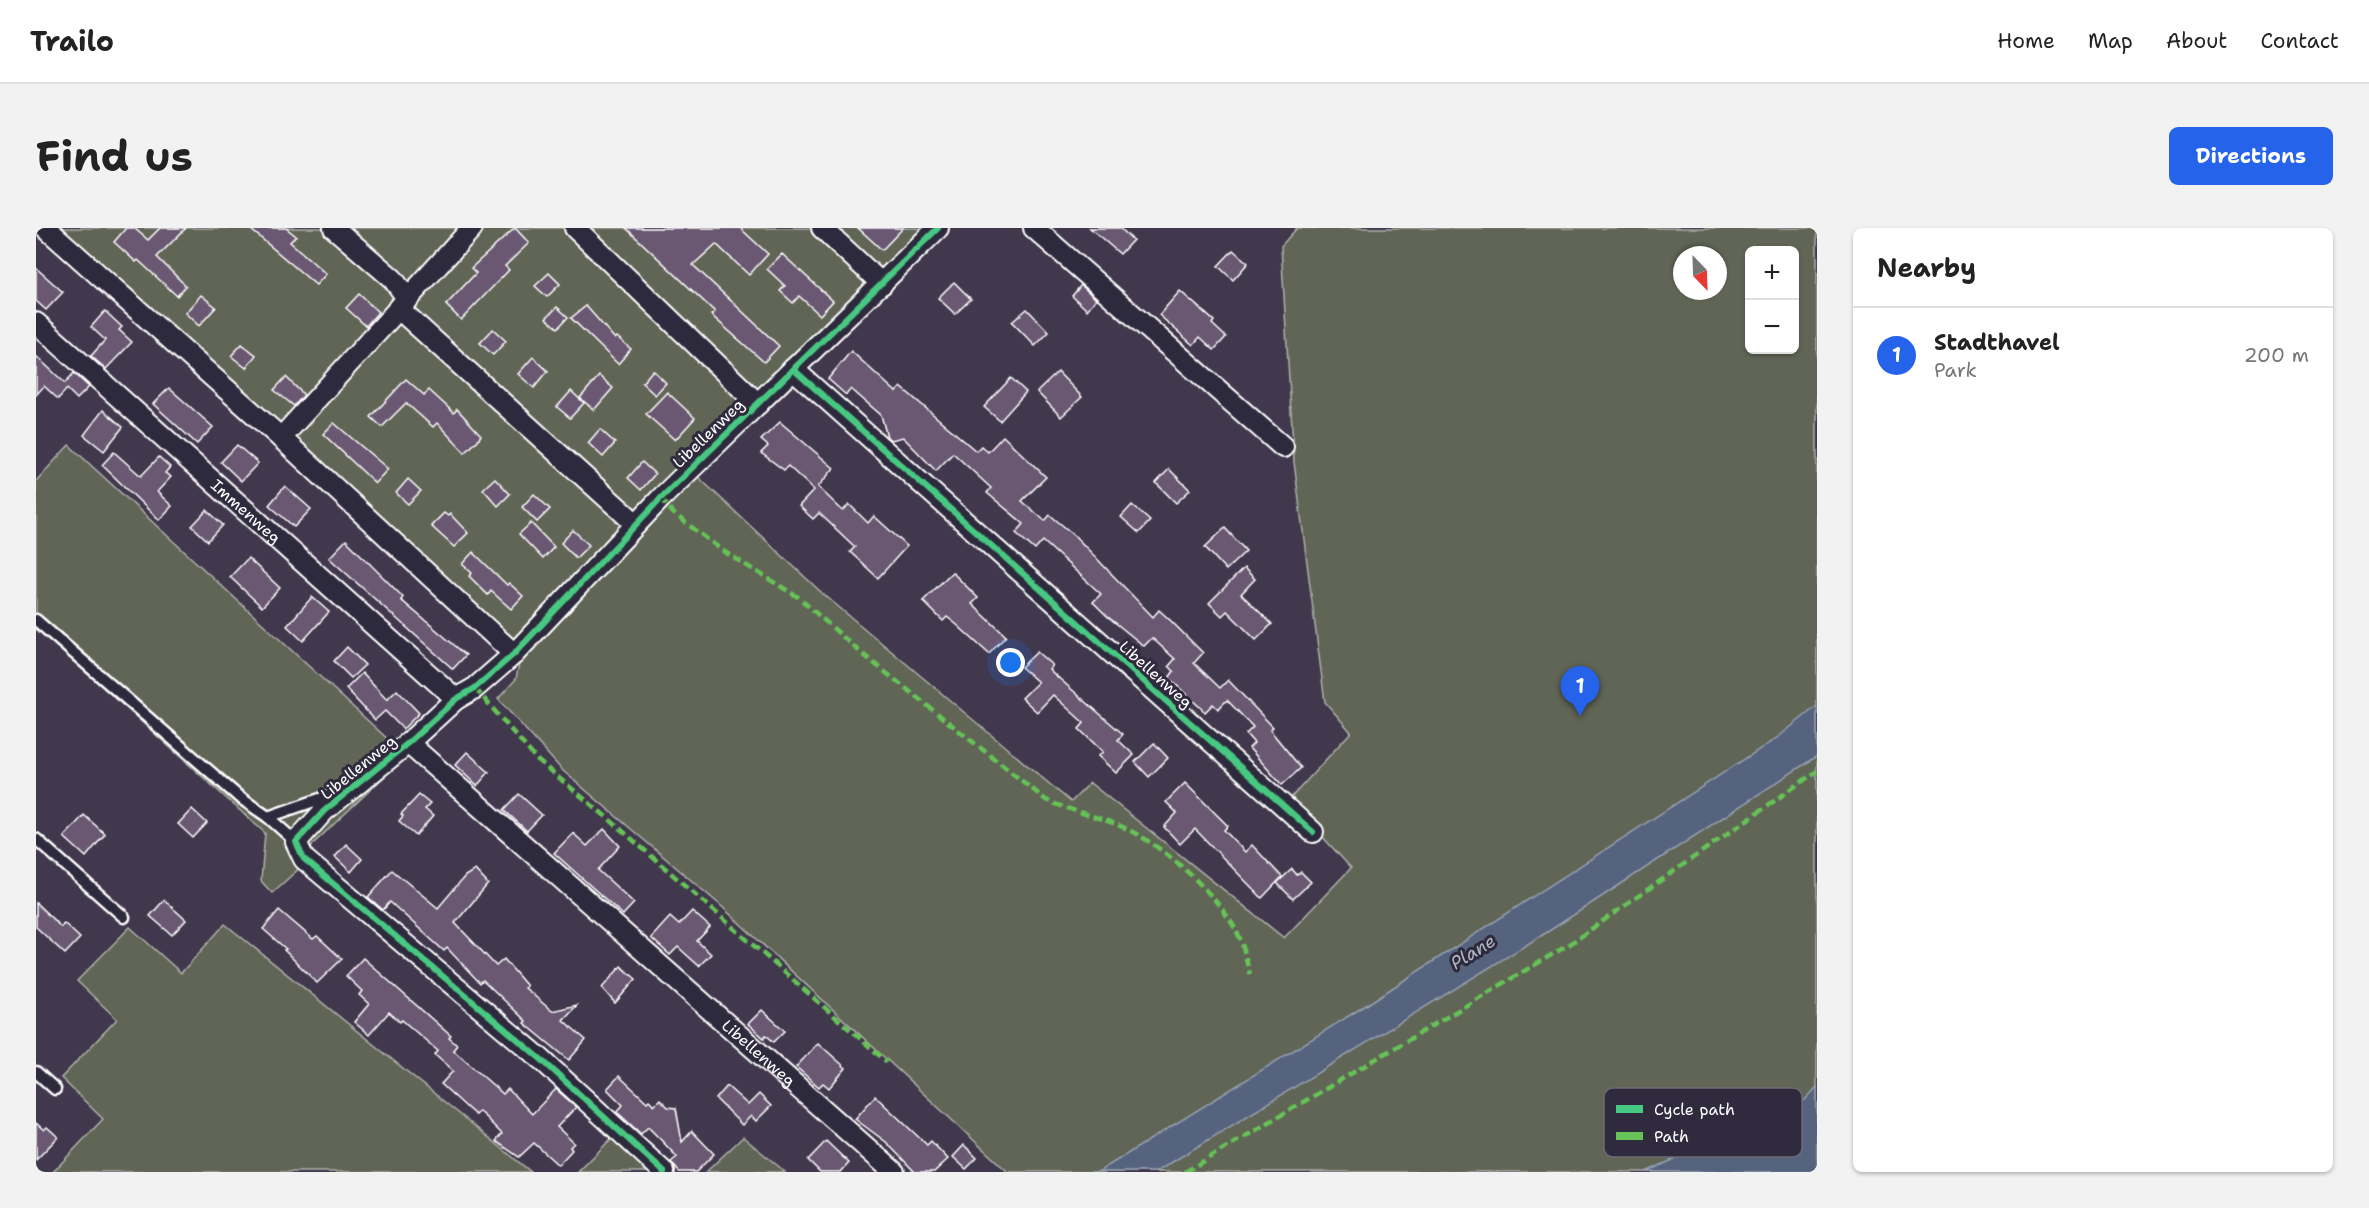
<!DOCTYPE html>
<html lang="en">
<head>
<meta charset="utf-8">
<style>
  body { margin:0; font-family:"Shantell Sans",sans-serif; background:#f2f2f2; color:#222 }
  .controls { position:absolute; right:18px; top:18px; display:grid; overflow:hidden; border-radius:9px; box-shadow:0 2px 4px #0004 }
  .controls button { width:54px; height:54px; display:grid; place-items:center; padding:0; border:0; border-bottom:2px solid #e0e0e0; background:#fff; color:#222; font:30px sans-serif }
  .compass { position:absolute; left:1637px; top:18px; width:54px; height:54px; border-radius:50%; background:#fff; box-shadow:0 2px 4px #0004; rotate:157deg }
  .you { position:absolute; left:975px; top:435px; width:21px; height:21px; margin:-15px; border:4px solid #fff; border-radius:50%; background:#1a73e8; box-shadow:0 0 0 9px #1a73e833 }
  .badge { display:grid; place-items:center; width:39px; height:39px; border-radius:50%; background:#2563eb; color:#fff; font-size:20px; font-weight:700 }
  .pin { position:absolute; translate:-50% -50px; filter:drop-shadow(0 2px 3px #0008) }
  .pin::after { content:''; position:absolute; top:32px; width:21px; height:18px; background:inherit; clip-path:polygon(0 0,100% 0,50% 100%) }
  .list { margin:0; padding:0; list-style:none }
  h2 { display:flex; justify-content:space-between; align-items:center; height:78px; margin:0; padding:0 24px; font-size:26px }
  h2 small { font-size:20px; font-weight:400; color:#767676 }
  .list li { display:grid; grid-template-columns:39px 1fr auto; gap:18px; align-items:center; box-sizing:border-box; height:96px; padding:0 24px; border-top:2px solid #e0e0e0 }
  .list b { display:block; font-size:22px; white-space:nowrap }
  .list p { margin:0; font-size:20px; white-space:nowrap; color:#767676 }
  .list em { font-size:20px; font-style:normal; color:#767676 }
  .map { position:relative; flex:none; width:1781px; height:944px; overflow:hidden; border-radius:9px }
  header { display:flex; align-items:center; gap:36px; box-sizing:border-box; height:84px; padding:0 30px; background:#fff; border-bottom:2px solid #e0e0e0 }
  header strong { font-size:28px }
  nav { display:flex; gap:33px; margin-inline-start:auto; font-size:21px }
  .intro { display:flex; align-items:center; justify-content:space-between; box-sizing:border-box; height:144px; padding:0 36px }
  h1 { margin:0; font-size:42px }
  .button { padding:15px 27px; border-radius:9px; background:#2563eb; color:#fff; font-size:21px; font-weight:700 }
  main { display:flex; gap:36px; padding:0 36px }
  aside { flex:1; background:#fff; border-radius:9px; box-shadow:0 2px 4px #0004 }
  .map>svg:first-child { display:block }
  .green { fill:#616557; stroke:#b0b2ab; stroke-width:1.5; fill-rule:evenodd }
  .water { fill:#54647e; stroke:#98a2b2; stroke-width:1.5 }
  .building { fill:#6b5973; stroke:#fff; stroke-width:1.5 }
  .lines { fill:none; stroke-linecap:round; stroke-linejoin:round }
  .lane-casing { stroke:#fff; stroke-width:15 }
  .street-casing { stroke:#fff; stroke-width:24 }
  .lane { stroke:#2f2a3d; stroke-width:10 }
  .street { stroke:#2f2a3d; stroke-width:20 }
  .quiet { stroke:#66c356; stroke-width:4.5; stroke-dasharray:9 4.5; stroke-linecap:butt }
  .cycleway-casing { stroke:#2f2a3d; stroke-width:10 }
  .cycleway { stroke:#46c982; stroke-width:6 }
  .labels { text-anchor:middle; stroke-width:6; stroke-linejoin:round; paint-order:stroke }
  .street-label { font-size:16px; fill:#fff; stroke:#2f2a3d }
  .water-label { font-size:18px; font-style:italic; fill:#b2b9c5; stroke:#2f2a3d }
  .key { fill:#2f2a3d; stroke:#6d6a77; stroke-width:1.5 }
  .key-label { font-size:16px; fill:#fff }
</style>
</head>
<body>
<header>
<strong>Trailo</strong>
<nav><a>Home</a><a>Map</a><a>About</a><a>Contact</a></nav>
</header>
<div class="intro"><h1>Find us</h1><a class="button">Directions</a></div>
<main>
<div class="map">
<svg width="1781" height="944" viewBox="0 0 1781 944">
  <rect width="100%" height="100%" fill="#41384d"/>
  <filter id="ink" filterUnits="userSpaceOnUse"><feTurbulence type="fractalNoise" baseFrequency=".0167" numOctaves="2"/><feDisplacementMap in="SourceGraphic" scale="12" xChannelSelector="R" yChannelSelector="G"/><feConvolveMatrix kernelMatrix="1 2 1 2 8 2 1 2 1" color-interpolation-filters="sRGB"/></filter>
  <g filter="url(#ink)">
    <!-- green -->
    <g class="green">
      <polygon points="24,0 893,0 476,416"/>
      <path d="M1261 0H1781V944H972L683 676 526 542 462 471 480 451 484 431 659 246 786 365 1035 574 1054 555 1248 710 1315 640 1253 572 1315 504 1289 474 1258 234 1245 18ZM1714 22H1758V122H1714ZM1646 27H1682V63H1646Z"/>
      <polygon points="33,217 370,528 277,616 267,637 236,665 225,653 229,605 0,399 0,253"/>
      <polygon points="189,696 495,944 17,944 67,891 25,850 81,791 41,753 94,699 145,745"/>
      <polygon points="707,909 747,942 749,944 670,944"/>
      <polygon points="576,910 613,944 542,944"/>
    </g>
    <!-- water -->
    <g class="water">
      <polygon points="1781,478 1781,528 1513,703 1120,944 1062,944 1327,779 1741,510"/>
      <polygon points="1781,859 1781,944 1610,944 1769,872"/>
    </g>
    <!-- building -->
    <g class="building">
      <polygon points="90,0 98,0 112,12 124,0 150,0 121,29 150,58 141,68 102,32 100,34 78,14"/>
      <polygon points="213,0 250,0 260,8 254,14 290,46 280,57"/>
      <polygon points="479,0 493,15 469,38 473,42 425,92 410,77 440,45 435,40"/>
      <polygon points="590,0 704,0 732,26 713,47 680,16 657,37 743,118 728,134 675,87 679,84"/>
      <polygon points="822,0 867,0 846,22"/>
      <polygon points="1054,0 1084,0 1097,12 1084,26"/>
      <polygon points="1197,22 1212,35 1197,52 1182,38"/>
      <polygon points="746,26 797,73 784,87 763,68 757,75 744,63 749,58 731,41"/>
      <polygon points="0,40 27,64 10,82 0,73"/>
      <polygon points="513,45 524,56 511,69 499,58"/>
      <polygon points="918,54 935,71 919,86 902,70"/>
      <polygon points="1045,57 1060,71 1051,82 1036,68"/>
      <polygon points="1144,63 1178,93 1176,96 1190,109 1178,122 1164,109 1157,117 1123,87"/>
      <polygon points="323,66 342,84 330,98 310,80"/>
      <polygon points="165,67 180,79 163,98 149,85"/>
      <polygon points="550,78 579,111 581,109 595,121 582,136 535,90"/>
      <polygon points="521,79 532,89 522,100 510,90"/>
      <polygon points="991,81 1013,104 999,118 976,94"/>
      <polygon points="69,83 86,99 83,102 96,114 70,141 55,128 69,112 55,99"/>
      <polygon points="457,101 470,113 457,127 444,115"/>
      <polygon points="206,116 220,127 210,140 195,128"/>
      <polygon points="815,123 860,164 865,159 940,223 945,218 952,224 967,208 1010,249 986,273 1009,293 1014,287 1038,307 1117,389 1123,382 1134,392 1167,425 1158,435 1184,460 1192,452 1237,499 1234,502 1265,540 1246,557 1213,520 1218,515 1210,506 1217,499 1191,472 1182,481 1177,476 1169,484 1133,450 1138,443 1133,438 1139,431 1116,410 1108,418 1071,388 1057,374 1065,366 1007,313 999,322 980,305 988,296 951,265 955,260 917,225 900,243 867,209 855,212 851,209 845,187 815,161 810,167 792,151"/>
      <polygon points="0,128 29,155 38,145 53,159 41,171 31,161 22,171 8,158 0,167"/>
      <polygon points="497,129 512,143 498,160 482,146"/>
      <polygon points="617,142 630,155 619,167 606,155"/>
      <polygon points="1022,144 1046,169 1025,189 1001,164"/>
      <polygon points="563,148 577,160 558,182 544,170"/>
      <polygon points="250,149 268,167 258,178 238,162"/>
      <polygon points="975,150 990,164 964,193 948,179"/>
      <polygon points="370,151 388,167 393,162 418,185 421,181 445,207 442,212 429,225 401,195 397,199 370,175 346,199 335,189"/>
      <polygon points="133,160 177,199 161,216 117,176"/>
      <polygon points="535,163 548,175 534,190 521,179"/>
      <polygon points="631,164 659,190 639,212 610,186"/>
      <polygon points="67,182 87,199 68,223 48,207"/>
      <polygon points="744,194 798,240 782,259 807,283 813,276 832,295 838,288 871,318 842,350 814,324 819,319 783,285 777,291 763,278 778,262 752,238 748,242 725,225 732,218 725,212"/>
      <polygon points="298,195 352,241 339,255 287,206"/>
      <polygon points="564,201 579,215 567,229 552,215"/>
      <polygon points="201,217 222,235 205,253 185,234"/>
      <polygon points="78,224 105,248 123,229 134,239 129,245 135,249 121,264 136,278 123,292 66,237"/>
      <polygon points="606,234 619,246 605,262 592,250"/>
      <polygon points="1133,241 1154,262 1140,275 1120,255"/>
      <polygon points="459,250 474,266 462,278 447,261"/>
      <polygon points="372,251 385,263 372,276 360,265"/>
      <polygon points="249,258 275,281 258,299 233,277"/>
      <polygon points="498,266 514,281 501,294 486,279"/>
      <polygon points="1096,277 1114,293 1103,305 1085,289"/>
      <polygon points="171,282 187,297 172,313 156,298"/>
      <polygon points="408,285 412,288 414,286 432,305 418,319 395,298"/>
      <polygon points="495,295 518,319 507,331 483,306"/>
      <polygon points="1189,300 1210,323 1190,342 1169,319"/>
      <polygon points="537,302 553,317 540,330 525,315"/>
      <polygon points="310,312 367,369 365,372 430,427 417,441 293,330"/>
      <polygon points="437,324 471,357 473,355 487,368 475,381 455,363 452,367 433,348 436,345 426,336"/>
      <polygon points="212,330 244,360 226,379 194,349"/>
      <polygon points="1208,340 1219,351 1205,366 1236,396 1220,412 1191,383 1186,388 1173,375"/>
      <polygon points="916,344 942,370 936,376 970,408 953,426 920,396 911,389 907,393 887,373"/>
      <polygon points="276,369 293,384 267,413 251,398"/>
      <polygon points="311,419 329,437 315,450 298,433"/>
      <polygon points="1001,424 1016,437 1013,441 1018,446 1087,506 1082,512 1098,527 1080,545 1062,528 1067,524 1043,501 1048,495 1017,467 1001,484 986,470 1002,454 985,439"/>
      <polygon points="326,445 351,472 361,462 383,485 367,501 349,483 339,492 310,461"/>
      <polygon points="1118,515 1132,530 1113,549 1099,534"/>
      <polygon points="431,524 453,544 441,558 419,537"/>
      <polygon points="1149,555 1192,598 1188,602 1209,624 1216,617 1246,649 1226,670 1159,601 1144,616 1128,599 1141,585 1130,574"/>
      <polygon points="483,566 506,587 491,603 468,582"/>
      <polygon points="383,567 394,576 389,581 397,588 380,608 363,593 367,588 365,586"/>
      <polygon points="156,581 171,595 157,610 142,596"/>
      <polygon points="48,587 69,606 50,629 28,609"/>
      <polygon points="568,601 584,618 562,642 598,675 587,687 518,625 537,605 551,618"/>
      <polygon points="310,616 326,631 315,644 299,629"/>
      <polygon points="1256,641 1261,647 1265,644 1275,654 1257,671 1241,655"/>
      <polygon points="356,642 402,680 429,648 439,642 452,656 419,695 460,738 468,731 491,758 489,760 516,783 541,777 527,792 550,812 533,832 488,795 490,793 447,752 444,755 411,720 408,723 354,674 347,682 332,669"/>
      <polygon points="128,672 150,692 136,707 114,688"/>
      <polygon points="0,675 25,699 28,695 44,710 29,726 0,699"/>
      <polygon points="243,682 277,711 281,708 306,731 281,755 248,722 250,721 227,701"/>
      <polygon points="656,683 674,699 661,713 675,726 663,738 642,719 634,727 615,710 634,689 643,697"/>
      <polygon points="327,730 415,808 413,810 421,817 417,822 467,866 472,861 496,886 520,861 540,879 521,899 538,915 534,919 536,922 522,937 498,915 483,929 460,913 466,906 443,883 439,887 405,856 417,843 399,827 402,823 366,792 364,794 353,784 333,807 318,794 333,776 323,767 326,763 310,748"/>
      <polygon points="585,738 600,751 579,775 566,760"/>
      <polygon points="726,782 749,803 738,814 730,807 728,810 712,796"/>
      <polygon points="782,815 810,840 793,860 787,855 783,859 760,839"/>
      <polygon points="583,848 611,874 613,872 618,877 624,871 632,879 640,880 646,914 656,903 678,926 660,944 643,944 635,934 641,929 625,912 612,899 605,906 581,884 587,877 571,861"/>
      <polygon points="691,858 712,877 723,866 735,878 720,893 715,888 706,897 680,871"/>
      <polygon points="839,868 891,917 895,913 912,931 898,944 879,944 850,914 819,891"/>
      <polygon points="0,895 8,902 11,899 22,909 0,932"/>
      <polygon points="790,913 813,935 805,944 784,944 772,932"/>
      <polygon points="928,917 941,930 930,941 917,929"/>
    </g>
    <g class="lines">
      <defs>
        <g id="lane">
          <polyline points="0,392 203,569 232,589 260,614"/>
          <polyline points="232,589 304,564"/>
          <polyline points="0,611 88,689"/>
          <polyline points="0,844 19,861"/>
        </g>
        <g id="street">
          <polyline points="10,0 245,210 478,426"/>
          <polyline points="298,0 357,51 371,70"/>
          <polyline points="539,0 722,176"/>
          <polyline points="786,0 846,56"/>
          <polyline points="998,0 1247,219"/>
          <polyline points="362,80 600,296"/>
          <path id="s1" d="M0 95 420 471"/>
          <polyline points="757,141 1277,604"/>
          <polyline points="245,210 436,0"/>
          <path id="s2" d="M372 515 858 944"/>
          <polyline points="628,944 506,832 268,631 260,614 288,583 372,515 420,471 439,460 478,426 625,270 902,0"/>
        </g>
      </defs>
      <!-- lane casing -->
      <use href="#lane" class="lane-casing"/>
      <!-- street casing -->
      <use href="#street" class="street-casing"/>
      <!-- lane -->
      <use href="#lane" class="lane"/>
      <!-- street -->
      <use href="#street" class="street"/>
      <!-- quiet -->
      <g class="quiet">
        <path d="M625 270 637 285 687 323 762 369 824 424 1010 572C1036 584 1067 589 1093 602 1130 620 1183 668 1202 706 1208 718 1210 733 1214 746"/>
        <polyline points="439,460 501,532 573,591 851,834"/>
        <polyline points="1149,944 1534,716 1781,543"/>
      </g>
      <defs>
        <g id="cycleway">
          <polyline points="757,141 1277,604"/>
          <polyline points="628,944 506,832 268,631 260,614 288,583 372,515 420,471 439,460 478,426 625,270 902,0"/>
        </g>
      </defs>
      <!-- cycleway casing -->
      <use href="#cycleway" class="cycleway-casing"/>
      <!-- cycleway -->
      <use href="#cycleway" class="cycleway"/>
    </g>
  </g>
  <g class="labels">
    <!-- street labels -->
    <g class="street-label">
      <text transform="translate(672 205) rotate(-44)" y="6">Libellenweg</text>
      <text dy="6" stroke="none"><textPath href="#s1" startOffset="282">Immenweg</textPath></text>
      <text transform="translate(1120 446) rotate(42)" y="6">Libellenweg</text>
      <text transform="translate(322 539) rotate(-39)" y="6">Libellenweg</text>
      <text dy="6" stroke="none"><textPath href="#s2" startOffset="468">Libellenweg</textPath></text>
    </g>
    <!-- water labels -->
    <g class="water-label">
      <text transform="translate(1437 724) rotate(-32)" y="6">Plane</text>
    </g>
  </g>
  <!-- legend -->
  <rect x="1568" y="860" width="198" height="69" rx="9" class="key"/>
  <rect x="1580" y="877" width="27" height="8" fill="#46c982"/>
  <rect x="1580" y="904" width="27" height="8" fill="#66c356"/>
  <g class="key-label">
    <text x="1618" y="887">Cycle path</text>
    <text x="1618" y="914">Path</text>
  </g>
</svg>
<div class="controls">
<button>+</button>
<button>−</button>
</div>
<svg class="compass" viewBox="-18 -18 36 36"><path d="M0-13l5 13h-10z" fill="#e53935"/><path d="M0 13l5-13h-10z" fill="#767676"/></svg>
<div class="you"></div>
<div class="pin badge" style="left:1544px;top:488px">1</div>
</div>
<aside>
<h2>Nearby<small></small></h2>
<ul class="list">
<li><span class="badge">1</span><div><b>Stadthavel</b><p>Park</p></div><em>200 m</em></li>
</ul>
</aside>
</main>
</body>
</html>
